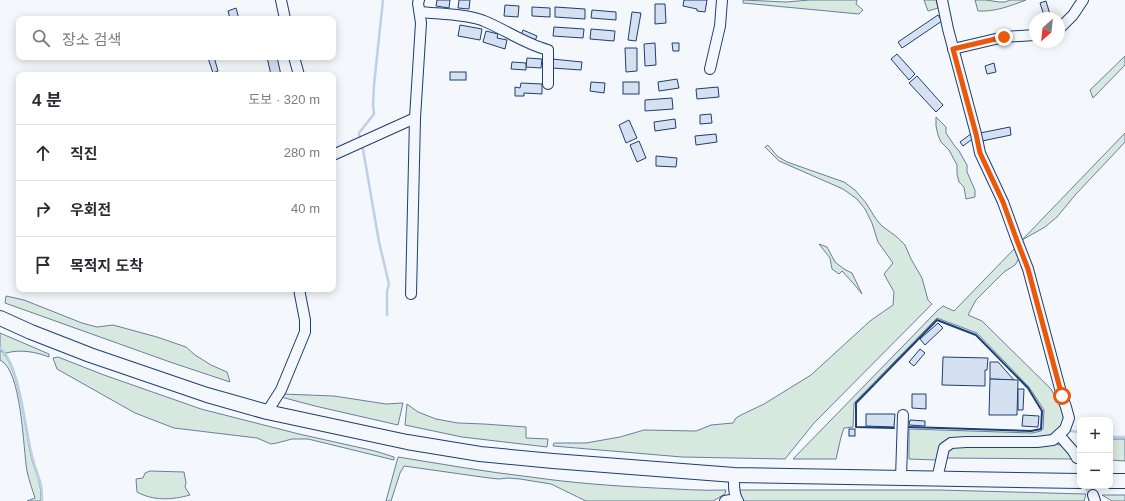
<!DOCTYPE html>
<html lang="ko">
<head>
<meta charset="utf-8">
<style>
  body { margin:0; font-family:Arial,"Noto Sans KR",sans-serif; background:#f2f2f3; color:#2b2b33 }
  .controls { position:absolute; right:12px; bottom:12px; display:grid; overflow:hidden; border-radius:8px; box-shadow:0 2px 10px #0003 }
  .controls button { width:36px; height:36px; display:grid; place-items:center; padding:0; border:0; border-bottom:1px solid #e1e1e2; background:#fff; color:#2b2b33; font:20px sans-serif }
  .compass { position:absolute; left:1029px; top:12px; width:36px; height:36px; border-radius:50%; background:#fff; box-shadow:0 2px 10px #0003; rotate:207deg }
  .stop { position:absolute; width:12px; height:12px; margin:-9px; border:3px solid #ea580c; border-radius:50%; background:#fff }
  .stop.end { background:#ea580c; border-color:#fff; box-shadow:0 1px 4px #0008 }
  .list { margin:0; padding:0; list-style:none }
  h2 { display:flex; justify-content:space-between; align-items:center; height:52px; margin:0; padding:0 16px; font-size:17px }
  h2 small { font-size:13px; font-weight:400; color:#7c7c81 }
  .list li { display:grid; grid-template-columns:26px 1fr auto; gap:12px; align-items:center; box-sizing:border-box; height:56px; padding:0 16px; border-top:1px solid #e1e1e2 }
  .list b { display:block; font-size:15px; white-space:nowrap }
  .list em { font-size:13px; font-style:normal; color:#7c7c81 }
  .icon { flex:none; width:22px; height:22px; fill:none; stroke:currentColor; stroke-width:2; stroke-linecap:round; stroke-linejoin:round }
  .map { position:relative; flex:none; width:1125px; height:501px; overflow:hidden }
  .search { position:absolute; background:#fff; box-shadow:0 2px 10px #0003; left:16px; top:16px; width:320px; height:44px; display:flex; align-items:center; gap:10px; box-sizing:border-box; padding:0 14px; border-radius:8px; color:#7c7c81; font-size:15px }
  .panel { position:absolute; background:#fff; box-shadow:0 2px 10px #0003; left:16px; top:72px; width:320px; height:220px; border-radius:8px }
  .map>svg:first-child { display:block }
  .green { fill:#d7e8df; stroke:#687fa3 }
  .lines { fill:none; stroke-linecap:round; stroke-linejoin:round }
  .stream { stroke:#bed0e5; stroke-width:2.5 }
  .building { fill:#d5e0f0; stroke:#1d3f73 }
  .minor-tunnel { stroke:#c9d2e0; stroke-width:10; stroke-dasharray:10 5; stroke-linecap:butt }
  .minor-casing { stroke:#1d3f73; stroke-width:12 }
  .highway-casing { stroke:#1d3f73; stroke-width:16 }
  .minor { stroke:#f4f7fb; stroke-width:10 }
  .highway { stroke:#f4f7fb; stroke-width:14 }
  .wall { stroke:#1d3f73; stroke-width:2 }
  .route { stroke:#ea580c; stroke-width:5 }
</style>
</head>
<body>
<div class="map">
<svg width="1125" height="501" viewBox="0 0 1125 501">
  <rect width="100%" height="100%" fill="#f4f7fb"/>
  <!-- green -->
  <g class="green">
    <polygon points="743,0 786,2 810,0 857,0 856,4 863,10 859,14 743,3"/>
    <polygon points="924,0 936,0 938,8 928,11"/>
    <path d="M975 0H986L999 2H1005L1010 0H1026C1010 6 995 12 978 11Z"/>
    <polygon points="1125,56 1125,65 1093,98 1090,90"/>
    <polygon points="936,117 946,127 946,133 954,145 959,151 967,165 967,172 975,190 975,197 966,199 964,187 959,182 957,174 957,165 949,150 941,142 938,135 936,126"/>
    <polygon points="1125,133 1125,142 1076,194 1057,217 1045,227 1022,240"/>
    <polygon points="768,145 777,156 787,162 844,182 855,190 866,203 876,219 882,226 897,237 905,245 911,259 922,278 928,300 932,304 814,423 785,459 682,457 553,446 554,443 586,443 620,437 644,430 696,431 711,425 733,423 736,418 741,415 764,404 811,375 870,321 893,305 894,292 884,274 893,263 878,242 872,223 865,209 857,199 843,189 779,161 765,147"/>
    <polygon points="819,244 827,247 835,262 844,269 852,273 862,294 853,283 842,271 839,274 832,269 830,258"/>
    <polygon points="1017,246 1021,255 1015,265 1004,272 976,300 968,315 982,321 1051,389 1061,408 1064,408 1064,424 1051,435 939,449 936,460 909,459 909,429 1032,433 1041,431 1043,429 1044,410 1029,387 977,333 937,318 854,403 853,427 844,428 841,437 836,459 793,459 938,310 943,306 954,311"/>
    <polygon points="6,296 24,300 82,323 97,327 113,325 157,337 186,347 195,355 211,365 227,372 230,382 170,362 5,303"/>
    <path d="M0 333 49 354V357C36 352 21 349 6 353L0 347Z"/>
    <path d="M0 350C19 364 25 431 31 456 33 466 38 475 40 486 41 490 41 496 41 501H27L35 498C32 489 29 480 27 471 23 449 22 370 0 360Z"/>
    <polygon points="58,357 104,375 201,409 299,434 375,451 394,457 394,460 308,439 292,439 277,443 271,444 257,438 174,428 135,413 57,369 53,358"/>
    <polygon points="283,394 334,396 386,404 403,403 398,425 315,406 281,397"/>
    <polygon points="407,404 418,412 436,419 458,423 484,424 526,427 526,438 548,439 547,447 462,437 405,425"/>
    <polygon points="1110,439 1125,439 1125,461 1110,460"/>
    <path d="M1054 444C1066 445 1067 449 1073 459L946 458 947 451 956 447Z"/>
    <path d="M398 457C442 464 486 472 531 477 572 483 614 486 655 488 679 489 702 491 726 490L725 494 713 501H586L551 484 520 479 508 478 499 479 489 478 404 466 400 473 391 501H386Z"/>
    <path d="M150 471 184 472 186 483 185 487 190 495C172 500 153 501 137 492L136 479 143 478 145 473Z"/>
    <polygon points="739,490 939,490 1086,494 1084,501 744,501 740,495"/>
    <polygon points="1102,495 1125,495 1125,501 1112,501"/>
  </g>
  <g class="lines">
    <!-- stream -->
    <g class="stream">
      <polyline points="360,140 359,133 374,114 373,105 374,85 383,0"/>
      <polyline points="363,149 379,242 389,284 387,291 387,315"/>
      <path d="M0 348C20 364 25 430 32 456 34 466 39 476 41 486 42 490 42 496 42 501"/>
      <polyline points="1071,431 1080,432"/>
      <polyline points="1110,437 1125,437"/>
    </g>
  </g>
  <!-- building -->
  <g class="building">
    <polygon points="437,0 450,0 449,8 436,6"/>
    <polygon points="459,0 470,0 469,9 458,8"/>
    <polygon points="684,0 707,0 705,12 697,11 697,9 683,6"/>
    <polygon points="1046,1 1051,18 1045,18 1040,3"/>
    <polygon points="655,4 665,4 666,23 655,24"/>
    <polygon points="505,5 519,6 518,17 504,16"/>
    <polygon points="532,7 550,8 550,17 532,16"/>
    <polygon points="555,7 585,9 585,19 555,17"/>
    <polygon points="236,8 239,19 230,19 228,11"/>
    <polygon points="592,10 616,12 616,20 591,18"/>
    <polygon points="632,12 641,13 636,41 628,40"/>
    <polygon points="938,15 942,21 902,48 898,42"/>
    <polygon points="460,25 482,29 480,40 458,36"/>
    <polygon points="554,27 584,29 583,38 553,36"/>
    <polygon points="591,29 615,31 614,41 590,39"/>
    <polygon points="523,30 537,36 534,43 520,38"/>
    <polygon points="486,31 498,34 497,38 507,40 505,49 483,42"/>
    <polygon points="655,43 656,65 645,66 644,44"/>
    <polygon points="672,43 679,43 679,51 673,51"/>
    <polygon points="625,48 637,48 637,71 626,72"/>
    <polygon points="897,54 915,74 909,80 891,59"/>
    <polygon points="212,57 214,57 218,71 213,73 208,58"/>
    <polygon points="267,57 277,57 281,75 271,75"/>
    <polygon points="527,58 542,59 541,68 526,67"/>
    <polygon points="552,59 582,62 581,70 552,68"/>
    <polygon points="512,62 526,63 526,70 511,69"/>
    <polygon points="994,63 996,72 987,74 985,66"/>
    <rect x="450" y="72" width="16" height="8"/>
    <polygon points="917,76 943,105 936,112 909,83"/>
    <polygon points="677,79 679,88 659,91 658,82"/>
    <polygon points="591,82 605,83 604,93 590,91"/>
    <rect x="623" y="82" width="16" height="12"/>
    <polygon points="521,83 542,84 542,94 524,93 524,96 515,96 515,87 520,88"/>
    <polygon points="718,87 719,97 697,99 696,89"/>
    <polygon points="672,98 673,109 645,111 645,100"/>
    <polygon points="711,114 712,123 700,124 700,115"/>
    <polygon points="675,119 676,128 655,131 654,122"/>
    <polygon points="629,120 637,138 626,143 619,125"/>
    <polygon points="1010,127 1011,135 982,141 980,133"/>
    <polygon points="972,133 975,137 963,146 960,142"/>
    <polygon points="716,134 717,142 696,145 695,136"/>
    <polygon points="639,141 646,158 637,162 630,145"/>
    <polygon points="656,156 677,158 676,167 656,166"/>
    <polygon points="938,323 943,328 925,345 920,339"/>
    <polygon points="920,349 925,353 914,366 909,362"/>
    <polygon points="943,357 988,358 987,370 985,370 985,386 942,385"/>
    <polygon points="990,362 998,362 1014,380 990,379"/>
    <polygon points="990,379 1018,380 1017,415 989,415"/>
    <polygon points="1018,389 1024,389 1023,410 1018,410"/>
    <polygon points="912,394 926,394 926,409 912,408"/>
    <polygon points="866,414 895,414 894,427 866,426"/>
    <polygon points="1023,415 1039,416 1038,427 1022,426"/>
    <polygon points="910,420 925,421 925,426 909,425"/>
    <rect x="849" y="429" width="6" height="7"/>
  </g>
  <g class="lines">
    <!-- minor-tunnel -->
    <polyline class="minor-tunnel" points="1089,486 1093,495"/>
    <defs>
      <g id="minor">
        <polyline points="281,0 285,19"/>
        <path d="M420 12C438 14 468 14 484 21 506 30 525 44 548 50V84"/>
        <polyline points="1059,29 1073,15 1083,0"/>
        <polyline points="953,49 1004,37 1035,35"/>
        <polyline points="294,57 299,75"/>
        <polyline points="710,69 720,26 722,0"/>
        <polyline points="333,155 415,118"/>
        <polyline points="411,294 415,118 421,23 418,3 419,0"/>
        <polyline points="267,412 281,390 305,332 305,320 299,289"/>
        <polyline points="1059,435 1073,451 1077,458"/>
        <path d="M734 475C734 484 733 494 738 501"/>
        <polyline points="901,478 903,415"/>
        <polyline points="937,479 944,448 951,443 966,442 1037,442 1053,440 1065,429 1069,418 1066,407 1062,396 1028,269 1016,238 1003,202 980,153 976,134 948,29 942,0"/>
        <polyline points="1093,495 1095,501"/>
        <polyline points="725,501 736,499"/>
      </g>
      <g id="highway">
        <polyline points="0,318 31,332 90,355 207,395 267,412 407,442 480,454 553,461 734,475 1080,481"/>
        <polyline points="1110,481 1125,481"/>
      </g>
    </defs>
    <!-- minor casing -->
    <use href="#minor" class="minor-casing"/>
    <!-- highway casing -->
    <use href="#highway" class="highway-casing"/>
    <!-- minor -->
    <use href="#minor" class="minor"/>
    <!-- highway -->
    <use href="#highway" class="highway"/>
    <!-- wall -->
    <polyline class="wall" points="894,428 856,427 856,403 937,320 976,335 1028,388 1042,411 1041,429 1031,431 909,427"/>
  </g>
  <g class="lines">
    <!-- route -->
    <polyline class="route" points="1004,37 953,49 976,134 980,153 1003,202 1016,238 1028,269 1062,396"/>
  </g>
</svg>
<div class="controls">
<button>+</button>
<button>−</button>
</div>
<svg class="compass" viewBox="-18 -18 36 36"><path d="M0-13l5 13h-10z" fill="#e53935"/><path d="M0 13l5-13h-10z" fill="#7c7c81"/></svg>
<div class="stop" style="left:1062px;top:396px"></div>
<div class="stop end" style="left:1004px;top:37px"></div>
<div class="search"><svg class="icon" aria-label="search" viewBox="0 0 24 24"><circle cx="10" cy="10" r="6"/><path d="M15 15l6 6"/></svg>장소 검색</div>
<section class="panel">
<h2>4 분<small>도보 · 320 m</small></h2>
<ul class="list">
<li><svg class="icon" aria-label="ahead" viewBox="0 0 24 24"><path d="M12 20V5M6 11l6-6 6 6"/></svg><div><b>직진</b></div><em>280 m</em></li>
<li><svg class="icon" aria-label="right" viewBox="0 0 24 24"><path d="M7 20v-9h11M14 6l5 5-5 5"/></svg><div><b>우회전</b></div><em>40 m</em></li>
<li><svg class="icon" aria-label="arrive" viewBox="0 0 24 24"><path d="M6 21V4h12l-3 4 3 4H6"/></svg><div><b>목적지 도착</b></div></li>
</ul>
</section>
</div>
</body>
</html>
